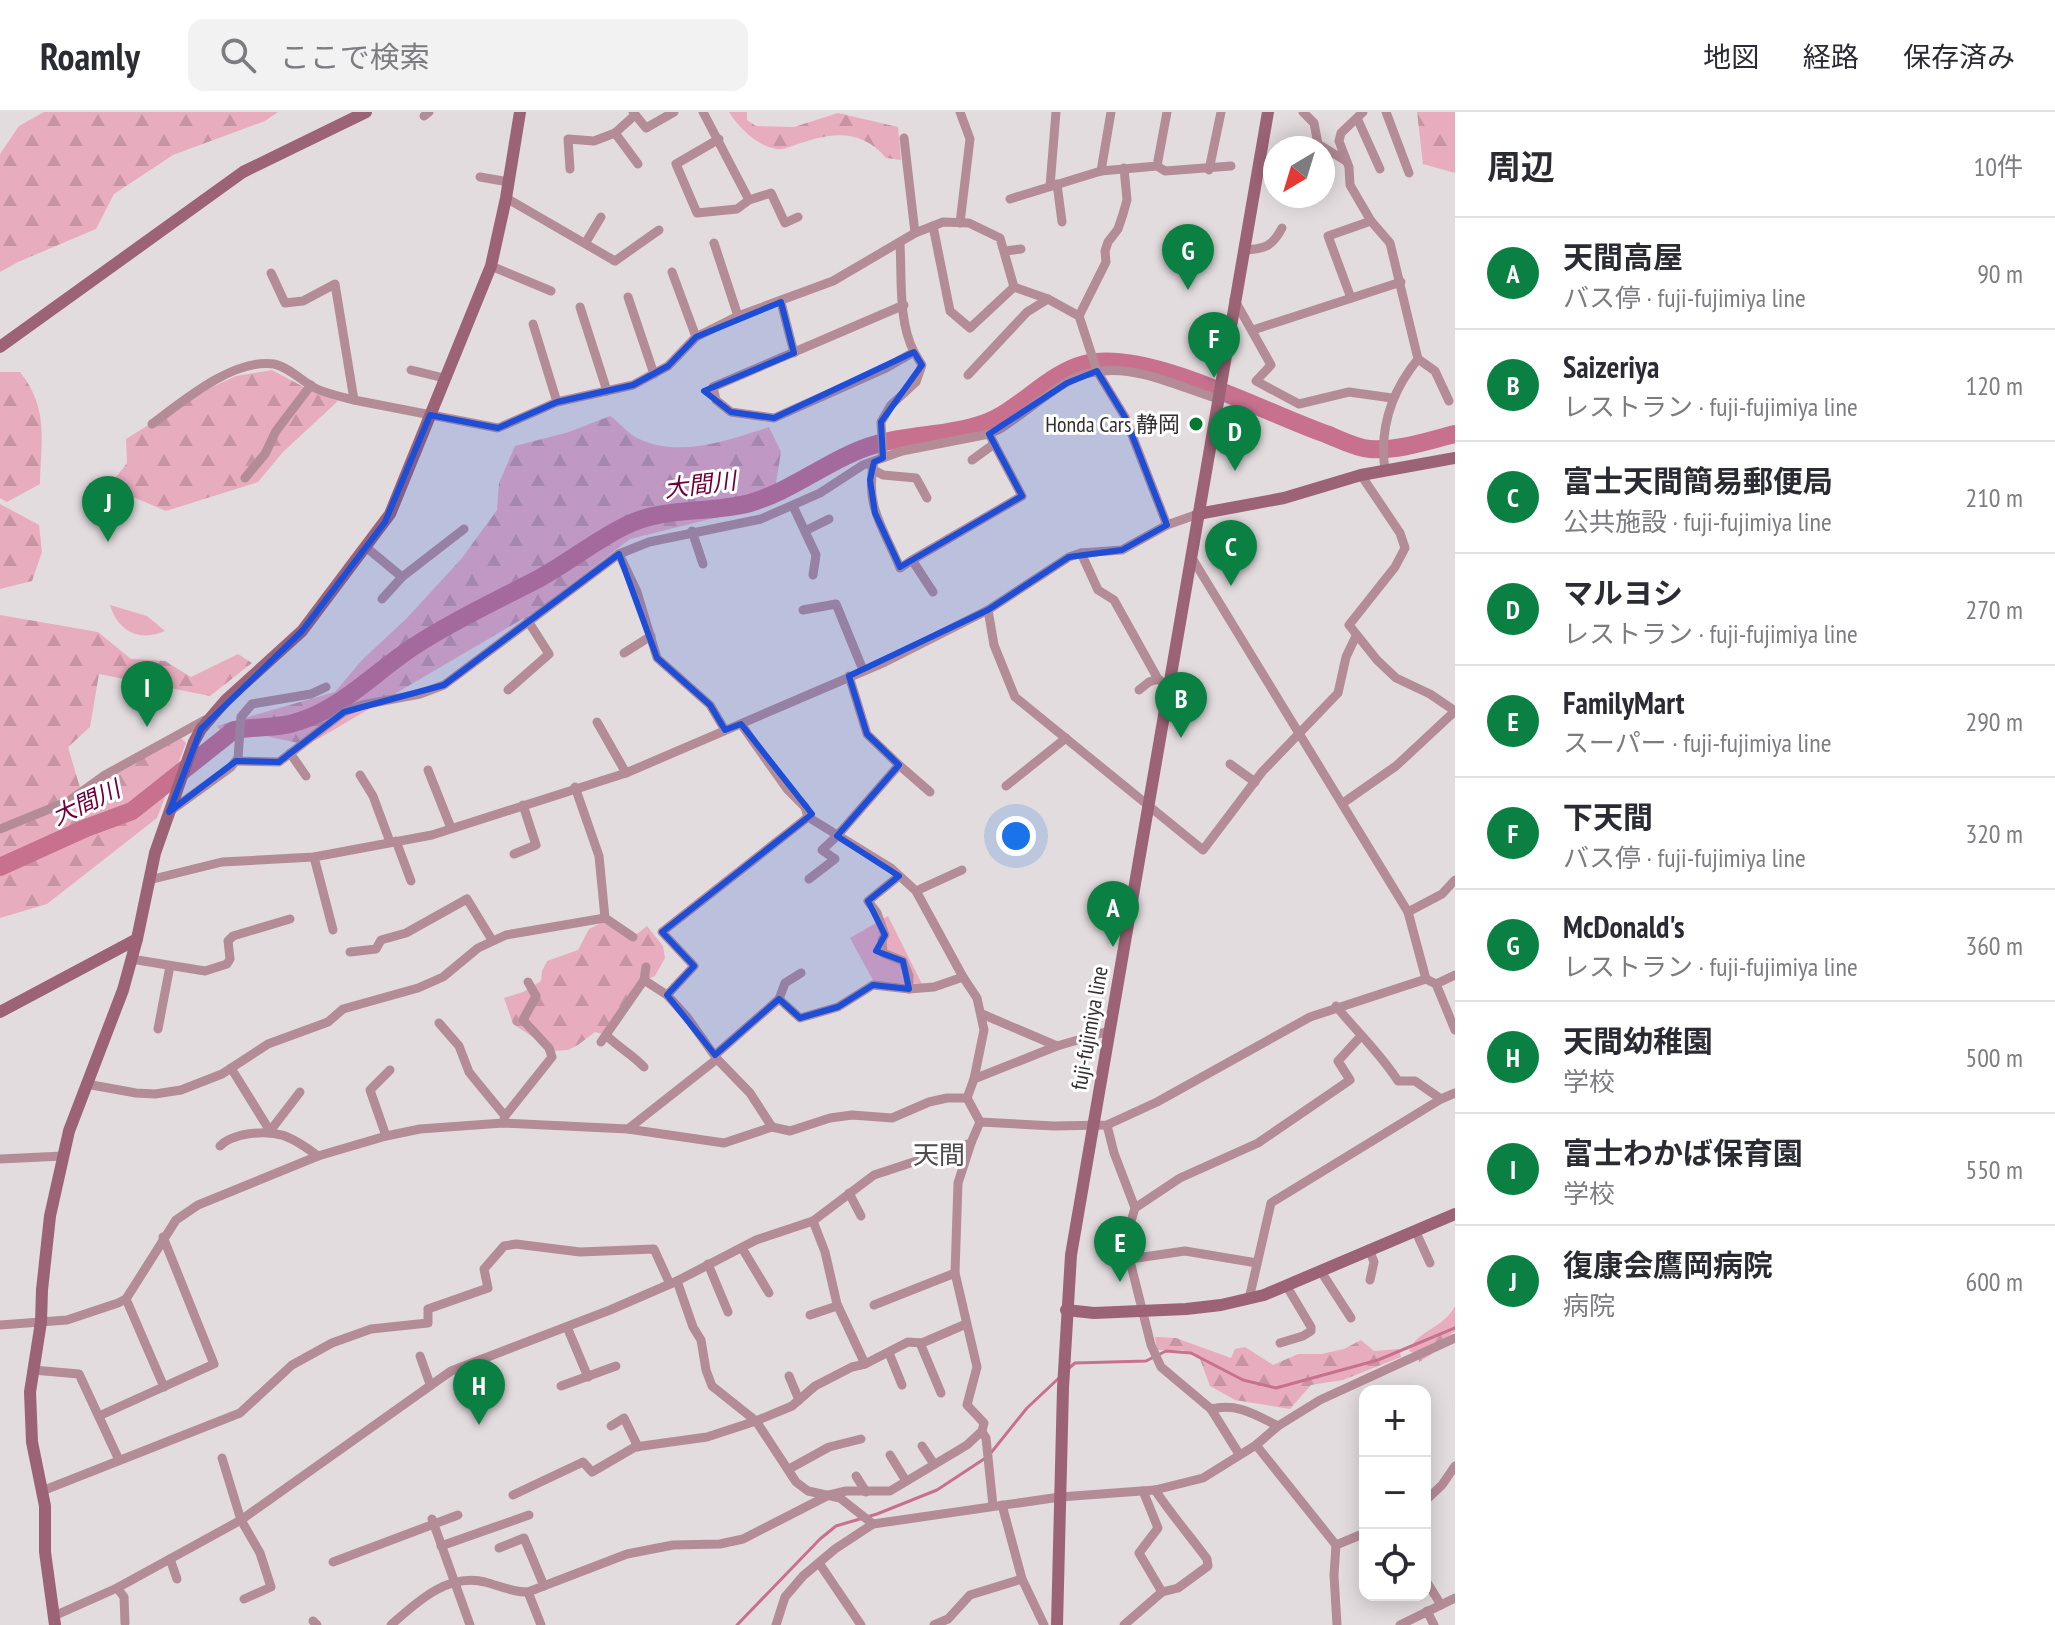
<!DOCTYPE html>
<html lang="ja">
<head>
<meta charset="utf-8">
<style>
  body { margin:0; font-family:"PT Sans Narrow","Noto Sans JP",sans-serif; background:#f2f2f3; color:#2b2b33 }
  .controls { position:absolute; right:24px; bottom:24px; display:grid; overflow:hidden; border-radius:16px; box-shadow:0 4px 20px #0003 }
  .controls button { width:72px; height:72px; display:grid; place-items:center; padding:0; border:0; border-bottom:2px solid #e1e1e2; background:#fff; color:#2b2b33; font:40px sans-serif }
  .compass { position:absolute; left:1263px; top:24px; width:72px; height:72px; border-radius:50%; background:#fff; box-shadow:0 4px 20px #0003; rotate:218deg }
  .you { position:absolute; left:1016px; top:724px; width:28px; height:28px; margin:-20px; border:6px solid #fff; border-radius:50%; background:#1a73e8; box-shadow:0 0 0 12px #1a73e833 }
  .badge { display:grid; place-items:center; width:52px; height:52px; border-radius:50%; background:#0b8043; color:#fff; font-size:26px; font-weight:700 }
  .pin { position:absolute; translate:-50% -66px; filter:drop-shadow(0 2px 4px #0008) }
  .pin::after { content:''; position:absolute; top:42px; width:28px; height:24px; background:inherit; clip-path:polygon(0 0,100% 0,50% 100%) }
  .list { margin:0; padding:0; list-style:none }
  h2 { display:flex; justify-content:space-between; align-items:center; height:104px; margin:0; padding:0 32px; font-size:34px }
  h2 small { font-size:26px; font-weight:400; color:#7c7c81 }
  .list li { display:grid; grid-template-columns:52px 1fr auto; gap:24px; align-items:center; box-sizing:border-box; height:112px; padding:0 32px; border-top:2px solid #e1e1e2 }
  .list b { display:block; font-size:30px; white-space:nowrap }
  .list p { margin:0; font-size:26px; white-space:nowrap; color:#7c7c81 }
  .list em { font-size:26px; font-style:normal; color:#7c7c81 }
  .icon { flex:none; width:44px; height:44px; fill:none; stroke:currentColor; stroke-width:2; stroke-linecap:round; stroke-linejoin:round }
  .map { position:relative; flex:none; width:1455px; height:1513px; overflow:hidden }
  header { display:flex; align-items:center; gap:48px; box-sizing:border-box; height:112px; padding:0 40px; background:#fff; border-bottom:2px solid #e1e1e2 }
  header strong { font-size:38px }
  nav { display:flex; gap:44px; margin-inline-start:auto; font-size:28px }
  .search { width:560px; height:72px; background:#f2f2f3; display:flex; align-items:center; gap:20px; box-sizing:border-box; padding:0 28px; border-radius:16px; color:#7c7c81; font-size:30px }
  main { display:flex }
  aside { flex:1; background:#fff }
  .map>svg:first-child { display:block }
  .grass { fill:#e8acbf }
  .forest { fill:url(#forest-firs) }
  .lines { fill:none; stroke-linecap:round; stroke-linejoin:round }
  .stream { stroke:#c7718f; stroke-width:3 }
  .river { stroke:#c7718f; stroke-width:18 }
  .street { stroke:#b48c98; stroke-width:9 }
  .secondary { stroke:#9c6376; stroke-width:12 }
  .marked { fill:#1d4ed8; fill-opacity:0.2; stroke:#1d4ed8; stroke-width:6; stroke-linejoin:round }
  .poi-dot { fill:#01792f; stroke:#fff; stroke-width:3 }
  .labels { text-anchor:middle; stroke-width:6; stroke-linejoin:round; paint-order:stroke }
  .poi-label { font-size:22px; fill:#322f30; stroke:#fff; text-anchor:end }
  .street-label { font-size:22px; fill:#322f30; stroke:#fff }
  .water-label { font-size:24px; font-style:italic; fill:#6e0039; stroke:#fff }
  .quarter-label { font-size:26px; fill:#514b4d; stroke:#fff }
</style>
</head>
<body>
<header>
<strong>Roamly</strong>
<div class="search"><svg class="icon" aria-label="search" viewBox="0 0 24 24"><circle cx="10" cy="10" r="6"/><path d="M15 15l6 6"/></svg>ここで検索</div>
<nav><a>地図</a><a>経路</a><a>保存済み</a></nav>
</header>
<main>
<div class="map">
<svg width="1455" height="1513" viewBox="0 0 1455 1513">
  <defs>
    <pattern id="forest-firs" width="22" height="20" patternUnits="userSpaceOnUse" patternTransform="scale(2)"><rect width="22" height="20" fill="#e8acbf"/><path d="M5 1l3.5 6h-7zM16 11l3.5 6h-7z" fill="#c794a4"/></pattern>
  </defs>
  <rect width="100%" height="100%" fill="#e3dcde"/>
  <!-- grass -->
  <g class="grass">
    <path d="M110 493 147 504 165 519C140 530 118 520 110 493Z"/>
    <polygon points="888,804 922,872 874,870 850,826"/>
  </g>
  <!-- forest -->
  <g class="forest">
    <polygon points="44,0 278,0 265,9 173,43 114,82 96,117 18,150 0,160 0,42 19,14"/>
    <path d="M729 0H747V8L756 14 794 15 838 1 898 15 901 48 886 46C862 17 833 20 801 31 794 33 784 38 777 37 757 34 739 16 729 0Z"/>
    <polygon points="1417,0 1455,0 1455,61 1423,52"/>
    <polygon points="272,258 315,281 338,289 283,340 258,370 166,399 133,385 112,370 127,351 126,327 203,279 236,264"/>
    <path d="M0 260H20C49 296 41 329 40 372L7 390 0 386Z"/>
    <path d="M610 304C619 310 629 323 639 327 679 346 729 328 769 315L781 340 775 377 766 393 630 427 536 499 318 627 303 632 261 623 223 622 217 614 335 580 362 548 407 506 462 446 497 398 499 371 515 334 569 320Z"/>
    <polygon points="0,392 39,413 42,440 32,469 0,477"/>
    <polygon points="0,503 98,520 131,547 165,549 191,565 238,542 252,551 210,584 99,562 90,615 68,635 81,679 181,626 186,631 157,706 47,792 0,806"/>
    <polygon points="603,810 633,825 647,814 663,834 665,846 655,864 637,872 606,923 595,920 578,933 568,938 554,939 513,912 504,886 523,880 541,869 542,859 547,849 578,838 589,817"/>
    <path d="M1455 1194V1219L1434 1236 1432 1242 1419 1250V1243L1409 1239C1417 1218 1443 1217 1455 1194Z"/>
    <polygon points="1155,1225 1176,1226 1231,1246 1235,1237 1245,1235 1273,1253 1298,1242 1321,1242 1344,1237 1361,1228 1374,1239 1399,1237 1401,1245 1343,1268 1311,1273 1290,1297 1235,1288 1210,1274 1200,1247 1183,1238 1157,1238"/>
  </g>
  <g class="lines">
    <!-- stream -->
    <g class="stream">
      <polyline points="1068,1257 1075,1251 1146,1249 1166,1239 1191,1241 1243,1268 1276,1276 1378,1248 1455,1216"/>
      <polyline points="990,1342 1027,1296 1060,1265"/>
      <polyline points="737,1513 820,1427 836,1414 877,1402 937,1378 984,1347"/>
    </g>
    <!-- river -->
    <path class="river" d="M0 755 86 716 132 699 234 618C256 614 278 617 300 609 345 594 377 558 416 533 456 507 498 488 540 466 569 450 596 428 625 414 664 394 709 402 750 391 795 378 833 344 877 332 911 322 948 324 982 312 1019 300 1046 262 1085 252 1146 236 1265 301 1326 322 1339 327 1355 336 1370 337 1399 339 1427 329 1455 322"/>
    <!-- street -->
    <g class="street">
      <polyline points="633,0 646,16 674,0"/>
      <polyline points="703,0 749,88 771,81 785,111 798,105"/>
      <polyline points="1303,0 1314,11 1318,32"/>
      <path d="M1363 0 1341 21 1339 29 1349 55 1350 73 1371 109 1390 131 1418 247C1391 280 1379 316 1385 358"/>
      <polyline points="1386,0 1409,61"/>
      <polyline points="424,4 429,0"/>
      <polyline points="1357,6 1380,57"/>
      <polyline points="615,21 635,3"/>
      <polyline points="904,26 915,121"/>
      <polyline points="719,27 676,52 697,101 737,97 749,88"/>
      <polyline points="1313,36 1318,32 1346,49"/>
      <polyline points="1157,54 1165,59 1231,54"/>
      <polyline points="1258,54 1275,54"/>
      <polyline points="570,57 568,27 594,29 615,21 638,52"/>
      <polyline points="1209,58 1221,0"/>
      <polyline points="1101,59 1111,0"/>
      <polyline points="480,65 509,70"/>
      <polyline points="1057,72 1062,110"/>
      <polyline points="1050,74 1056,0"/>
      <polyline points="506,86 615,149 659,118"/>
      <polyline points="1010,87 1101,59 1157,54 1167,0"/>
      <polyline points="960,111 970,27 960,0"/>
      <polyline points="933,114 950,199 970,216 1014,175"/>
      <polyline points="586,130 601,105"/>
      <polyline points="714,131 738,204"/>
      <path d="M900 132C902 166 898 209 914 240L884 257 774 306 731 300 716 288 713 275 904 193"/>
      <path d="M1243 138C1265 137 1272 135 1282 116"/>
      <polyline points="1005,139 1021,137"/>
      <polyline points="491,154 551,179"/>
      <polyline points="672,160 696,225"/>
      <polyline points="271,161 285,191 303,189 335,172 354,288 498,316 557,290 633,273 668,254 696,225 738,204 833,169 915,121 933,114 943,110 969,111 1000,126 1014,175 1048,187 1079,204 1097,259 1125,305 1167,413"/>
      <polyline points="628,185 654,262"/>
      <polyline points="1351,186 1328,124 1371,109"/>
      <polyline points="1234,187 1271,253 1256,269 1299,292 1349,280 1392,286"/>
      <polyline points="781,190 794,241"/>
      <polyline points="580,195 607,279"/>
      <polyline points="1079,204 1106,150 1105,139 1108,130 1118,117 1123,102 1127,88 1124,56"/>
      <polyline points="533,212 557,290"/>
      <polyline points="1253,218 1401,170"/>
      <polyline points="1418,247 1435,259 1449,289"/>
      <polyline points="411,258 444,266"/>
      <polyline points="968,263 1027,200 1048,187"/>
      <path d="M152 312C182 290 233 246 274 252 289 255 304 271 317 277 328 282 342 285 354 288"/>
      <polyline points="883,346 881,310 891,293 916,270 922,253 914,240"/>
      <polyline points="972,348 994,332"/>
      <path d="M874 350C864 394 884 416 900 456L912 448 933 480"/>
      <polyline points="872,357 883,363 916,366 927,386"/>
      <polyline points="1361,363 1400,421 1405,436 1395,455 1349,513 1377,548 1396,566 1430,582 1455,599"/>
      <polyline points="245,366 265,342 276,319 311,273"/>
      <polyline points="793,394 816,443 813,463"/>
      <polyline points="692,419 703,452"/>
      <polyline points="805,419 829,407"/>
      <polyline points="367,436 402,465"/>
      <polyline points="1081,441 1098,478 1114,488 1158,567 1169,575"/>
      <polyline points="619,442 637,480 657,546 710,593 725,618"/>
      <polyline points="1192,446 1408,800 1426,867"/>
      <polyline points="912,448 1022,384 989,322"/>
      <polyline points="382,487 402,465 464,417"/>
      <polyline points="803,498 836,492 863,558"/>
      <polyline points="988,498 994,533 1015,585 1203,738 1262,660 1338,581 1346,545 1356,524"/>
      <polyline points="624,541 651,524"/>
      <polyline points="849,564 867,622 899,653"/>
      <polyline points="508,578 549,542 528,509"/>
      <polyline points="1139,578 1149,570 1158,567"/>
      <polyline points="597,610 626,661"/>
      <polyline points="741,612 787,677 805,695 808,705 891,756 916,779 963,865 977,886 984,918 974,967 967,986 980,1010"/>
      <polyline points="290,641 306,664"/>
      <path d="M236 649 279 650 344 600 362 593 420 582 444 573 619 442 649 430 761 407 820 381 863 353 902 339 989 322 1000 317C1023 302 1044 284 1067 270 1115 242 1171 272 1218 287"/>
      <polyline points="1230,652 1255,670"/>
      <polyline points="428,658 451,716"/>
      <polyline points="360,663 373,684 390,730"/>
      <polyline points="1006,674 1066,626"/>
      <polyline points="575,675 599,744 605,806 633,825"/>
      <polyline points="1343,691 1396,654 1455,599"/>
      <polyline points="169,700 231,655 238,646 241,605 252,592 311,582 326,575"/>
      <polyline points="0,717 69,689 105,663 205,608"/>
      <polyline points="396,729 411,769"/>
      <polyline points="514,742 536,733 523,693"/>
      <polyline points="314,745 333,818"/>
      <polyline points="899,764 868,789 877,801 885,823 882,828 883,841 903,849 909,864 909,877"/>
      <polyline points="809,767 835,747 822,738 837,724 899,653 930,680"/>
      <polyline points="149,768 222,750 314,745 432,723 626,661 885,550 988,498 1069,445 1081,441 1122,438 1167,413 1198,402"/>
      <polyline points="916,779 962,758"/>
      <polyline points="1408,800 1442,782 1455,768"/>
      <polyline points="350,840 376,837 381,828 406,821 467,787 492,828"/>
      <polyline points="131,847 205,859 227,852 230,847 228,829 233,824 290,807"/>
      <polyline points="646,855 644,868 667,883 687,905 717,947 750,981 772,1015"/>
      <polyline points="1436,872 1455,918"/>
      <polyline points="667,883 694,854 662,820 808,705"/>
      <polyline points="779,887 800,906 838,895 873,873 909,877 934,875 963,865"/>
      <path d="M1336 894C1357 920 1380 941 1398 969H1415L1441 987"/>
      <polyline points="982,902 1057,934 1109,919"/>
      <polyline points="439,911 459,934 469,960 477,970 505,1004"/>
      <polyline points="158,917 170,854"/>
      <path d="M606 923C619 936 632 942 644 955"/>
      <polyline points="601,930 644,868"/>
      <polyline points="715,943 779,887 785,871 801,861"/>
      <polyline points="231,956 270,1019 300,980"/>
      <polyline points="974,967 1057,934"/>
      <polyline points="86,972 136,981 155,982 181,978 222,962 268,932 328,910 343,897 418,876 443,865 478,836 506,823 605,806"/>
      <polyline points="980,1010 1054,1014 1107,1013 1157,990 1310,905 1426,867 1436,872 1455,863"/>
      <polyline points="503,1011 505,1004 552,945 549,936 523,908 536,884 528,870"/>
      <path d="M1107 1013 1114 1041 1135 1096 1125 1129 1151 1233 1161 1255 1211 1297C1238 1291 1254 1302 1278 1314"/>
      <polyline points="628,1017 717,947"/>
      <polyline points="386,1024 370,978 390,958"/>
      <path d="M220 1034C227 1027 233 1026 242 1023 277 1016 291 1024 318 1044"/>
      <polyline points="0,1047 63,1044"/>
      <polyline points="849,1081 861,1104"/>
      <polyline points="1135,1096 1180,1066 1258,1031 1350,968 1338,949 1360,925"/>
      <polyline points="813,1109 825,1140 837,1192 865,1252"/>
      <polyline points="1415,1118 1430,1151"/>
      <polyline points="742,1136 769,1181"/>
      <polyline points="1369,1137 1374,1150 1370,1168"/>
      <polyline points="1130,1147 1185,1139 1257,1151"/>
      <polyline points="708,1152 728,1200"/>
      <polyline points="1320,1158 1351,1206"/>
      <polyline points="677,1169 693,1215 701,1228 706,1258 712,1274 756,1309 796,1370 808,1379 840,1386 873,1412"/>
      <polyline points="126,1187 164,1275"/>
      <polyline points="1249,1187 1271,1091 1441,987 1455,981"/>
      <polyline points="874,1193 955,1161"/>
      <polyline points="810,1203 837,1194"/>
      <polyline points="0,1213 67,1208 118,1191 126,1187 176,1108 198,1093 318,1044 386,1024 420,1017 503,1011 628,1017 724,1031 772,1015 790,1019 830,1006 852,1003 892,1006 929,990 947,986 967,986"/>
      <polyline points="567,1215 588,1265"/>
      <polyline points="920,1231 941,1281"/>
      <polyline points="1280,1231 1303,1224 1311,1219 1311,1215 1286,1173"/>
      <polyline points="889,1241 902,1273"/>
      <polyline points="420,1244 430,1272"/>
      <polyline points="33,1258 79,1262 119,1348"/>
      <polyline points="789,1264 799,1288"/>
      <polyline points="561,1274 616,1254"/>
      <polyline points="1211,1297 1239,1342"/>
      <polyline points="99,1304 214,1252 163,1125"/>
      <polyline points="611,1314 624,1306 638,1335"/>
      <polyline points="982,1320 986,1326 993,1394"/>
      <polyline points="1256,1333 1336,1433"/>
      <polyline points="922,1334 934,1352"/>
      <polyline points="890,1343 906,1369"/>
      <polyline points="222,1346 241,1408 260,1441 271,1475 244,1487"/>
      <polyline points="789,1357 829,1335 861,1327"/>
      <polyline points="856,1364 866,1380"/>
      <polyline points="42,1379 240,1301 292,1253 332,1231 371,1217 428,1211 428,1197 488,1176 484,1157 504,1134 516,1132 580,1140 654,1137 669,1170"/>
      <polyline points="1143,1379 1158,1416 1139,1441 1162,1480"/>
      <polyline points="513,1383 583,1350 592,1360 635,1335 707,1325 756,1309 792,1294 815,1274 852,1255 865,1252 908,1230 922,1231 966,1212"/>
      <polyline points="1425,1389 1442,1373 1455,1354"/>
      <polyline points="1002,1393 1022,1467 1044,1513"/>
      <polyline points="432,1407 470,1513"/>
      <polyline points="441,1434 529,1403"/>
      <polyline points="499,1436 524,1426 544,1474"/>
      <polyline points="170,1447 177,1467"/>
      <polyline points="333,1450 458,1403"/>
      <polyline points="819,1451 861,1513"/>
      <polyline points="1425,1467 1441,1493"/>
      <polyline points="117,1476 124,1485 125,1511"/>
      <polyline points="528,1480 541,1513"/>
      <polyline points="1427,1499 1434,1513"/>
      <polyline points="54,1504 117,1476 241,1408 451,1259 610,1198 677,1169 756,1128 813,1109 874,1063 971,1031 980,1010"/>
      <polyline points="313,1509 317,1513"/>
      <path d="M391 1513C417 1490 447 1461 485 1470 500 1474 511 1480 528 1480L627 1442 673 1433 720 1432 743 1427 829 1383 846 1379H890L967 1333 982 1319 984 1311 967 1293 977 1255 955 1161 958 1071 971 1031"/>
      <polyline points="776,1513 785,1485 803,1464 835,1437 873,1412 1060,1385 1155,1378 1203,1366 1256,1333 1278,1314 1320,1288 1455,1226"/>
      <polyline points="934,1513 948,1507 970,1483 1022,1467"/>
      <path d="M1124 1513 1162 1480 1178 1476 1208 1454 1207 1447C1190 1424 1171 1402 1155 1378"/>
      <polyline points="1337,1513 1334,1463 1336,1433 1365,1421"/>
      <polyline points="1400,1513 1455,1486"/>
    </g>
    <!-- secondary -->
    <g class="secondary">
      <polyline points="0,235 243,60 366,0"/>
      <polyline points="1198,402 1284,386 1361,363 1455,346"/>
      <polyline points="0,900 137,827"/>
      <polyline points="1066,1198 1094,1201 1186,1197 1221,1193 1264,1183 1455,1102"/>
      <polyline points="55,1513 45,1440 45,1394 32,1330 30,1280 41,1210 42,1178 50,1104 69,1019 123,878 137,827 155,741 194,630 201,617 226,588 302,519 390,402 491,154 506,86 520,0"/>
      <polyline points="1057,1513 1063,1276 1071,1143 1268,0"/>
    </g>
  </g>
  <!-- marked area -->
  <path class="marked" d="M781 190 794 241 704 279 731 300 774 306 914 240 922 253 881 310 883 346 874 350 870 368 875 401 900 455 1022 384 989 322 1067 271 1097 259 1125 305 1167 413 1122 438 1069 445 988 498 849 564 867 622 899 653 837 724 899 764 868 789 885 823 876 839 903 849 909 877 873 873 838 895 800 906 779 887 715 943 667 883 694 854 662 820 812 702 741 612 725 618 710 593 657 546 619 442 444 573 344 600 279 650 236 649 169 700 201 617 302 519 385 410 430 303 498 316 557 290 633 273 668 254 696 225Z"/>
  <!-- markers -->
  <circle class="poi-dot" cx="1196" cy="312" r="8"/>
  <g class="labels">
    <!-- poi labels -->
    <g class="poi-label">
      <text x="1180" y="320">Honda Cars 静岡</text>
    </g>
    <!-- street labels -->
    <g class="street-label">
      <text transform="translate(1089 916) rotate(-80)" y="8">fuji-fujimiya line</text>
    </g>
    <!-- water labels -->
    <g class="water-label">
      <text transform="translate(700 373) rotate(-7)" y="8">大間川</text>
      <text transform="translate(86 691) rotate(-25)" y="8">大間川</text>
    </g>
    <!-- quarter labels -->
    <g class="quarter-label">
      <text x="939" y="1052">天間</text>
    </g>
  </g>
</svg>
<div class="controls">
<button>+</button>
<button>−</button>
<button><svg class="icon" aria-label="locate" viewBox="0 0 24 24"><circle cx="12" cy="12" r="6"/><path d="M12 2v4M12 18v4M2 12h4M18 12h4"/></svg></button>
</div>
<svg class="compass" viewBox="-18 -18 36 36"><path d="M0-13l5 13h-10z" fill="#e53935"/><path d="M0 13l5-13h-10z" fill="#7c7c81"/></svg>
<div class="you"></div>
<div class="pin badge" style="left:1113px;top:835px">A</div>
<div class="pin badge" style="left:1181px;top:626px">B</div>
<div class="pin badge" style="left:1231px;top:474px">C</div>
<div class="pin badge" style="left:1235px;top:359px">D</div>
<div class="pin badge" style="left:1120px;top:1170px">E</div>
<div class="pin badge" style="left:1214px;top:266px">F</div>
<div class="pin badge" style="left:1188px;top:178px">G</div>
<div class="pin badge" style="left:479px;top:1313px">H</div>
<div class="pin badge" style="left:147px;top:615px">I</div>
<div class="pin badge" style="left:108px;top:430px">J</div>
</div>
<aside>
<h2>周辺<small>10件</small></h2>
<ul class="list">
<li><span class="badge">A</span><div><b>天間高屋</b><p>バス停 · fuji-fujimiya line</p></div><em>90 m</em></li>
<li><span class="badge">B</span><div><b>Saizeriya</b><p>レストラン · fuji-fujimiya line</p></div><em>120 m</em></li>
<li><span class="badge">C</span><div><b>富士天間簡易郵便局</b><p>公共施設 · fuji-fujimiya line</p></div><em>210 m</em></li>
<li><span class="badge">D</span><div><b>マルヨシ</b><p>レストラン · fuji-fujimiya line</p></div><em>270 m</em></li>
<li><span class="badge">E</span><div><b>FamilyMart</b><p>スーパー · fuji-fujimiya line</p></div><em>290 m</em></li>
<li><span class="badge">F</span><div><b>下天間</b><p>バス停 · fuji-fujimiya line</p></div><em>320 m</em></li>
<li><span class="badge">G</span><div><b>McDonald's</b><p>レストラン · fuji-fujimiya line</p></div><em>360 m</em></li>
<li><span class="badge">H</span><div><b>天間幼稚園</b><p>学校</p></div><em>500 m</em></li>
<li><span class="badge">I</span><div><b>富士わかば保育園</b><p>学校</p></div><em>550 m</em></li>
<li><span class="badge">J</span><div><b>復康会鷹岡病院</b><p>病院</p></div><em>600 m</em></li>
</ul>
</aside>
</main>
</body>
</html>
